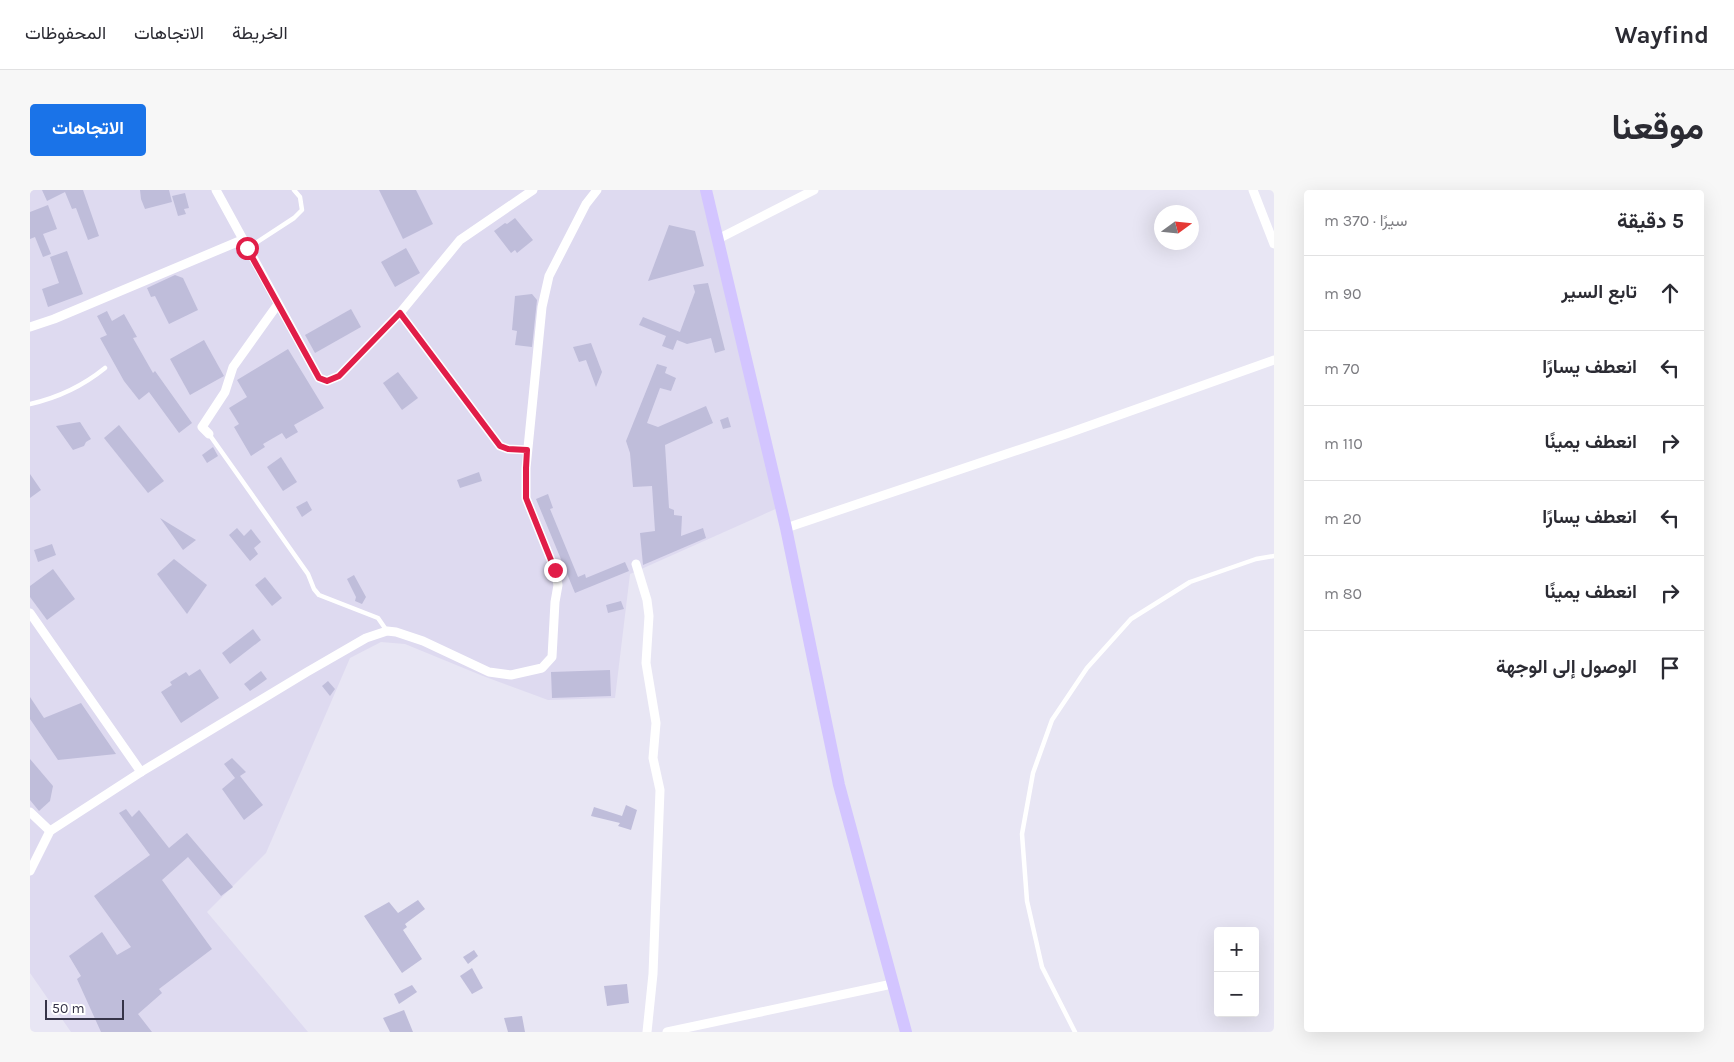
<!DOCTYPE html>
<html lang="ar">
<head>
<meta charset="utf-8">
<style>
  body { margin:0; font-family:Karla,Vazirmatn,sans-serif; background:#f7f7f7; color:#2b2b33; direction:rtl }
  .controls { position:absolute; right:15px; bottom:15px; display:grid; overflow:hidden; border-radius:5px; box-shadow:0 5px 20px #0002 }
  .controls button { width:45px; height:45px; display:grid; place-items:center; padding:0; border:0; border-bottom:1px solid #e1e1e2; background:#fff; color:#2b2b33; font:25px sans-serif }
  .compass { position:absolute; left:1124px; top:15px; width:45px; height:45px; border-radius:50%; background:#fff; box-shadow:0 5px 20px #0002; rotate:75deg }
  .scale { position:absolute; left:15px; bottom:12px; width:79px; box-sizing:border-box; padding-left:5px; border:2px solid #363448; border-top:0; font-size:14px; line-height:18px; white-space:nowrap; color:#363448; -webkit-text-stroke:4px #fff; paint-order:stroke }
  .stop { position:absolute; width:15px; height:15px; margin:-11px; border:4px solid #e11d48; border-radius:50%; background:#fff }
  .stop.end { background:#e11d48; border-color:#fff; box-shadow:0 1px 5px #0008 }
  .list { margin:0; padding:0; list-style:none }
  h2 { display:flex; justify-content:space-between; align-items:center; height:65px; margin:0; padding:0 20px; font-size:21px }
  h2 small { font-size:16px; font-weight:400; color:#7c7c81 }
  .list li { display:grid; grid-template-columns:32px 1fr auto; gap:15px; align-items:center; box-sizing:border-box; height:75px; padding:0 20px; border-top:1px solid #e1e1e2 }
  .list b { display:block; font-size:19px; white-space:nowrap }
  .list em { font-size:16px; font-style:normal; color:#7c7c81 }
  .icon { flex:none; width:28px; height:28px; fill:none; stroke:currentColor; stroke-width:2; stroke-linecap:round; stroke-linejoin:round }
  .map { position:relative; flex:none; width:1244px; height:842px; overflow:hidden; direction:ltr; border-radius:5px }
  header { display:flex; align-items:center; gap:30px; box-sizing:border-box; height:70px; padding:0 25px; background:#fff; border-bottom:1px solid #e1e1e2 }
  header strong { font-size:24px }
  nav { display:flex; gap:28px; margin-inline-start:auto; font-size:18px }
  .intro { display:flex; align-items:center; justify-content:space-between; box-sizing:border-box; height:120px; padding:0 30px }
  h1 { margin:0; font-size:35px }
  .button { padding:12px 22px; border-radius:5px; background:#1a73e8; color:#fff; font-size:18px; font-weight:700 }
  main { display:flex; gap:30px; padding:0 30px }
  aside { flex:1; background:#fff; border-radius:5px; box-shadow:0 5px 20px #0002 }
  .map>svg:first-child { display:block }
  .residential { fill:#dedaf0 }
  .building { fill:#bfbdda }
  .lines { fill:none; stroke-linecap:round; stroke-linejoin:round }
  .service { stroke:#fff; stroke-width:4.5 }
  .minor { stroke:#fff; stroke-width:9 }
  .secondary { stroke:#d3c5ff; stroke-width:12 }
  .route { stroke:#e11d48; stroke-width:6 }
</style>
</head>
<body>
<header>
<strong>Wayfind</strong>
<nav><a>الخريطة</a><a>الاتجاهات</a><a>المحفوظات</a></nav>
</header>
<div class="intro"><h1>موقعنا</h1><a class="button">الاتجاهات</a></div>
<main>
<aside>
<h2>5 دقيقة<small>سيرًا · 370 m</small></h2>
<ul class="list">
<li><svg class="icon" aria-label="ahead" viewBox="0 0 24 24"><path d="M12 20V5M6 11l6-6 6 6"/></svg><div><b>تابع السير</b></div><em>90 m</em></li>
<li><svg class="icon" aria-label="left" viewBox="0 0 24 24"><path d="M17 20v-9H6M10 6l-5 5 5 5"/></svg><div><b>انعطف يسارًا</b></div><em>70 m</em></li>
<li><svg class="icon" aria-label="right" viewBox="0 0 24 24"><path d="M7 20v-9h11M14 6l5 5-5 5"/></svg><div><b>انعطف يمينًا</b></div><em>110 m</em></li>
<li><svg class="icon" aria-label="left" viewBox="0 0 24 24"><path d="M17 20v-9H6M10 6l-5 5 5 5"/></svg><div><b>انعطف يسارًا</b></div><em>20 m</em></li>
<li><svg class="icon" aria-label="right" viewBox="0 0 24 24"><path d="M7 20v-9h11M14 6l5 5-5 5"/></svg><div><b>انعطف يمينًا</b></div><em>80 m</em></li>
<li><svg class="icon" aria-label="arrive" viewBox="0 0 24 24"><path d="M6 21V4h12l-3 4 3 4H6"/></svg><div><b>الوصول إلى الوجهة</b></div></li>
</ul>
</aside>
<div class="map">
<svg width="1244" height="842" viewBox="0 0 1244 842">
  <rect width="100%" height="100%" fill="#e8e6f4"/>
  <!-- residential -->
  <polygon class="residential" points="0,0 676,0 750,317 600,384 585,508 518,510 453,486 375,454 351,452 320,468 236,663 177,722 278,842 41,842 0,783"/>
  <!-- building -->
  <g class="building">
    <polygon points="12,0 53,0 69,46 58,50 46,18 42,19 35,2 17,11"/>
    <polygon points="110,0 139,0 142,12 115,19 111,9"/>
    <polygon points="349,0 386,0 403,34 373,49"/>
    <polygon points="155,3 159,18 154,19 156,24 148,26 142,6"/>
    <polygon points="18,15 27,39 13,44 21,64 13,67 5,47 0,49 0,22"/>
    <polygon points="485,28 503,50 487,63 485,60 481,63 464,41 475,33 477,34"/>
    <polygon points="639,35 665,41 674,76 618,91"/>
    <polygon points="376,58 390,83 365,97 351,72"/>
    <polygon points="37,61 53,104 18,117 12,99 29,93 20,67"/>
    <polygon points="145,85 153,88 168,120 139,134 125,106 121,107 117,98"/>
    <polygon points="678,93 695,160 685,163 681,148 657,154 647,150 643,160 632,156 636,146 609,135 613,127 650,142 665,102 663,95"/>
    <polygon points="502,104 507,110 502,157 485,155 487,141 482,140 485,106"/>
    <polygon points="321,119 331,137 285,163 275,145"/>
    <polygon points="77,121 82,131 94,124 107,147 103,148 123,183 125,181 162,233 149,243 119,202 109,210 94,191 70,148 77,145 67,126"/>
    <polygon points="174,150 194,186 160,205 140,169"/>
    <polygon points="561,153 572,182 566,197 556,170 549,172 543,157"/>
    <polygon points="258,159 294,218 264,235 268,242 256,249 252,243 233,254 235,257 221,266 204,237 209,234 199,218 217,207 207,190"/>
    <polygon points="627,174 637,177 635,183 646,188 641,201 630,198 617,233 628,237 676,216 683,233 635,255 639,318 644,320 644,325 652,326 651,346 673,338 676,348 613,375 610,343 625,341 622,296 603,297 600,263 596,251"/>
    <polygon points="368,182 388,208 372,220 353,193"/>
    <polygon points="698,227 701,237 693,239 690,230"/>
    <polygon points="50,232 61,249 56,252 54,256 43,260 26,236"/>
    <polygon points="89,235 134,291 118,303 74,248"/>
    <polygon points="183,257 188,266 177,273 172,265"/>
    <polygon points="251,267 267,292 253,301 237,277"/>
    <polygon points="449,282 452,291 430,298 427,290"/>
    <polygon points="0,284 11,300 0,308"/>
    <polygon points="518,304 523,318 520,319 548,387 555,384 556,388 595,372 599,381 545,403 506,309"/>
    <polygon points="277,311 282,320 272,327 266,317"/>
    <polygon points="130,328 166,350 153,360"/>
    <polygon points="207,338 214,346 221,339 231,352 224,358 228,364 220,371 199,345"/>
    <polygon points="22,354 26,365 8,372 4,360"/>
    <polygon points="144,369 177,395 157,424 127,384"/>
    <polygon points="23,379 45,409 17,430 0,407 0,396"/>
    <polygon points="324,385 336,407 332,414 325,411 326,407 317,389"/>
    <polygon points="235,387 252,408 242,416 225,395"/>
    <polygon points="591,411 594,419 578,423 576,415"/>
    <polygon points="223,439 231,450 200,474 192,463"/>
    <polygon points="170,479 189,508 151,533 131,502 142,495 140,492 156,482 159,486"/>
    <polygon points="580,480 581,506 522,508 521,482"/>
    <polygon points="231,481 237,489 220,501 214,494"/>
    <polygon points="298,491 305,499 300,506 292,496"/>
    <polygon points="0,507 14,528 51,513 86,564 28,570 0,529"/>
    <polygon points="202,568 216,582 210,586 233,615 214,630 192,599 205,588 194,574"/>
    <polygon points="0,569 23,596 20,611 9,621 0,610"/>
    <polygon points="596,615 607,620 601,640 588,636 590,633 561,626 564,617 592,626"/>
    <polygon points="96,619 102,627 109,620 139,658 157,643 203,697 191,706 158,667 132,690 182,759 129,799 132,803 108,824 122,842 71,842 47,789 51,786 39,766 72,742 87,765 101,757 64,706 120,665 89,623"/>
    <polygon points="388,710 395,719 375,734 377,737 373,740 392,769 372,783 334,726 359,712 368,723"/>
    <polygon points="444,760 448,766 438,774 433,767"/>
    <polygon points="442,778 453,798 442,804 430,786"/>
    <polygon points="597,794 599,813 577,816 574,796"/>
    <polygon points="382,795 387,802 369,814 364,804"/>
    <polygon points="374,820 383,842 360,842 353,828"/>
    <polygon points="492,826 495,842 478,842 474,828"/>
  </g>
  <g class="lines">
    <!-- service -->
    <g class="service">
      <polyline points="218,58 264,28 272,20 270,7 264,0"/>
      <path d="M0 214C27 208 54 195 75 178"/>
      <polyline points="179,244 278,384 284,399 289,405 348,428 357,441"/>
      <polyline points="1045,842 1012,777 997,711 992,644 1003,583 1022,530 1057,478 1101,429 1160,392 1226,369 1244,366"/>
    </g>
    <!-- minor -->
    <g class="minor">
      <polyline points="186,0 289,188 297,191 309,186 370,123 430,50 503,0"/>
      <polyline points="1223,0 1244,54"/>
      <polyline points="688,49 784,0"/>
      <polyline points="370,123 470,256 478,259 497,260"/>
      <polyline points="0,137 24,129 212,50"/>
      <polyline points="179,244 172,237 195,202 203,177 248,114"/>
      <polyline points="756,338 1036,244 1244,170"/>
      <polyline points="606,374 617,410 619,426 616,473 626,533 623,568 630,600 623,784 617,842"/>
      <polyline points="0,423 111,582"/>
      <polyline points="0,622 20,641"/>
      <polyline points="0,681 20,641 111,582 277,482 336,448 357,441 366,442 393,451 459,482 481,485 512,478 522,467 525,412 528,395 525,380 496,308 496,278 512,117 519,86 556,14 567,0"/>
      <polyline points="637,842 862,794"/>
    </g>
    <!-- secondary -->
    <polyline class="secondary" points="676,0 756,338 809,595 876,842"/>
  </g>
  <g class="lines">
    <!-- route -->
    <polyline class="route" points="217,58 289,188 297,191 309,186 370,123 470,256 478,259 497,260 496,278 496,308 525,380"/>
  </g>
</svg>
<div class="controls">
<button>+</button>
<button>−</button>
</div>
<svg class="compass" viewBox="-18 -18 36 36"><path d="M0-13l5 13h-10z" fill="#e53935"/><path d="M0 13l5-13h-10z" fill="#7c7c81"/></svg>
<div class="scale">50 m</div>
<div class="stop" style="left:217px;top:58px"></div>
<div class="stop end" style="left:525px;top:380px"></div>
</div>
</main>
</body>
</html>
